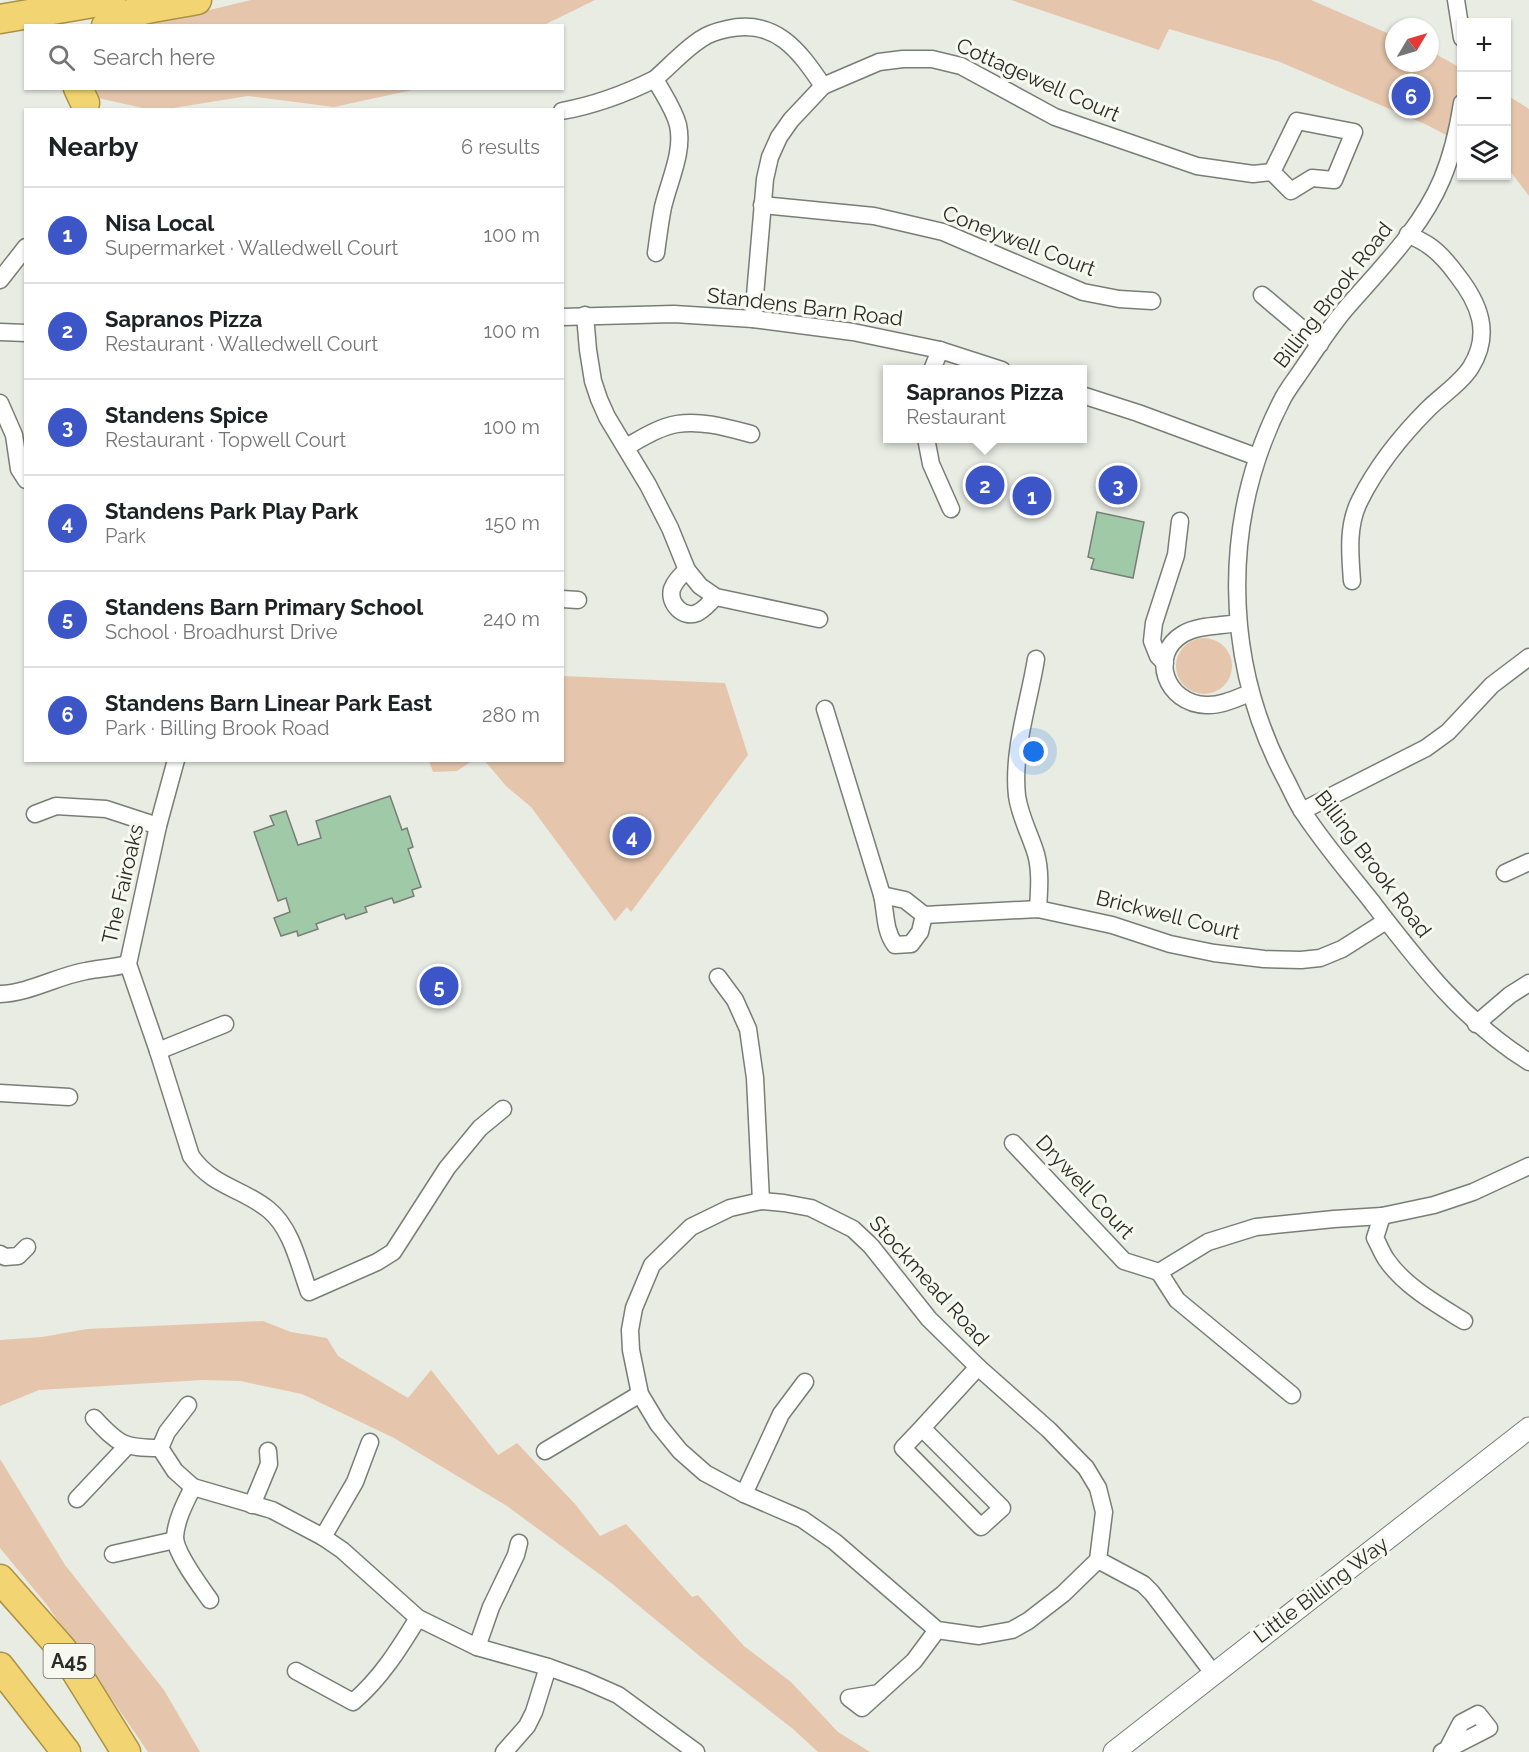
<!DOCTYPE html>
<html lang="en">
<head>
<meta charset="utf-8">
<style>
  body { margin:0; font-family:Raleway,sans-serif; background:#f6f6f6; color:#202124 }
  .controls { position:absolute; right:18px; top:18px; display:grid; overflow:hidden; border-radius:0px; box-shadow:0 2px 4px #0004 }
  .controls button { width:54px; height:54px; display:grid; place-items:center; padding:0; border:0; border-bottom:2px solid #e0e0e0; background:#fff; color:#202124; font:30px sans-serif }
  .compass { position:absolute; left:1385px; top:18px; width:54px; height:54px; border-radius:50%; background:#fff; box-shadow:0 2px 4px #0004; rotate:52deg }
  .you { position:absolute; left:1034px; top:752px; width:21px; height:21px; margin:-15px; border:4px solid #fff; border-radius:50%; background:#1a73e8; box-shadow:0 0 0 9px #1a73e833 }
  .badge { display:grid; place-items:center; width:39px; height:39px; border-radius:50%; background:#3c56c8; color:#fff; font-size:20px; font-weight:700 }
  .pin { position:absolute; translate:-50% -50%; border:3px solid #fff; box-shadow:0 2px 6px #0006 }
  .popup { position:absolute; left:883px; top:365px; width:204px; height:78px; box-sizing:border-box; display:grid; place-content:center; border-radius:0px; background:#fff; filter:drop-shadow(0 2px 4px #0005); font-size:20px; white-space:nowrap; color:#757577 }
  .popup b { font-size:22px; color:#202124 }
  .popup::after { content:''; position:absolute; left:50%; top:100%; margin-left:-12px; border:12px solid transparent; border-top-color:#fff }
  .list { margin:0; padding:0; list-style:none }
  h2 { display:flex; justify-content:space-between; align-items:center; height:78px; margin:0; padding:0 24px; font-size:26px }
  h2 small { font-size:20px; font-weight:400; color:#757577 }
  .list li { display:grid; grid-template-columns:39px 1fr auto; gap:18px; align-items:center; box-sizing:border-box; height:96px; padding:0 24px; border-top:2px solid #e0e0e0 }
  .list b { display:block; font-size:22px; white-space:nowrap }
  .list p { margin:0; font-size:20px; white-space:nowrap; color:#757577 }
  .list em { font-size:20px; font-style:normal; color:#757577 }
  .icon { flex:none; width:33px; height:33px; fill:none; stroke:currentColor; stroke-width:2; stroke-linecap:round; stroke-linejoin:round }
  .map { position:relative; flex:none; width:1529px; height:1752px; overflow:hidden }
  .search { position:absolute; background:#fff; box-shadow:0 2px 4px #0004; left:24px; top:24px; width:540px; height:66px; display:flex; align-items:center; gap:15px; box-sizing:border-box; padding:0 21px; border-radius:0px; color:#757577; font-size:22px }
  .panel { position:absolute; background:#fff; box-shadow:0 2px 4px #0004; left:24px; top:108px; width:540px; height:654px; border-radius:0px }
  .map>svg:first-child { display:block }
  .green { fill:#e5c6ac }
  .building { fill:#a0c9a7; stroke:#787f79; stroke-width:1.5 }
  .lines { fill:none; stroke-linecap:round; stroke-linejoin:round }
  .minor-casing { stroke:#7a7d75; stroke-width:19 }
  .tertiary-casing { stroke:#7a7d75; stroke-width:23 }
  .trunk-casing { stroke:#ab9241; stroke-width:31 }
  .minor { stroke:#fff; stroke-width:16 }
  .tertiary { stroke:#fff; stroke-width:21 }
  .trunk { stroke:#f3d472; stroke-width:28 }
  .labels { text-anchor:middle; stroke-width:6; stroke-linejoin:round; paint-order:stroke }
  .shield { fill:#f7f9f0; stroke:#686a64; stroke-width:1.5 }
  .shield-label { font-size:20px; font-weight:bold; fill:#2b2c28 }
  .street-label { font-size:21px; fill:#2b2c28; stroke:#f7f9f0 }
</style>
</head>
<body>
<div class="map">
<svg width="1529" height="1752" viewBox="0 0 1529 1752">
  <rect width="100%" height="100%" fill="#e9ece3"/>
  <!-- green -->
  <g class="green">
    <polygon points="251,0 595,0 544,25 143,26"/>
    <polygon points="1011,0 1311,0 1394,36 1394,63 1430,63 1430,51 1461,68 1461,143 1427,125 1280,62 1169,29 1159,50"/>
    <polygon points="90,88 417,89 334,107 248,96 167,109 152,110 89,96"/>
    <polygon points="1507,95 1529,109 1529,196 1507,167"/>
    <circle cx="1204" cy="666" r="28"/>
    <polygon points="563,676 725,683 748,755 631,912 627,907 615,921 531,807 506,786 485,761 562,760"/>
    <polygon points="429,761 429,760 472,761 457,771 433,772"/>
    <polygon points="263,1321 291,1332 327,1338 338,1356 408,1398 431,1370 498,1455 517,1443 575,1504 600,1536 626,1524 692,1597 698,1595 744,1646 791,1682 838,1732 870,1752 818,1752 793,1729 702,1658 610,1582 507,1506 394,1438 302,1394 240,1381 202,1380 39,1390 0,1406 0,1340 42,1337 87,1329"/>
    <polygon points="0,1459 65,1565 164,1690 200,1752 148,1752 47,1605 0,1548"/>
  </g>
  <!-- building -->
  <g class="building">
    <polygon points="1097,512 1144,522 1133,578 1091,569 1094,559 1088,557"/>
    <polygon points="390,796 402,830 407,828 413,847 408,849 421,887 412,890 414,896 394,903 392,898 365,907 367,912 346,919 344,914 316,924 318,929 298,936 297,931 281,936 274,918 290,912 286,898 278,901 254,832 274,825 270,816 286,811 298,845 321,838 316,821"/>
  </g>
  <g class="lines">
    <defs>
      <g id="minor">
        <polyline points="1456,0 1462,38"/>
        <path d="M655 79C663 94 674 109 678 125 684 152 669 181 663 207 660 222 658 238 656 253"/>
        <path d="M1462 103C1458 129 1452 155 1442 179 1422 227 1382 267 1348 306 1332 324 1319 345 1305 365 1298 376 1289 387 1283 398 1221 517 1222 659 1285 778 1291 789 1296 802 1303 812 1324 844 1349 873 1372 902 1419 963 1463 1021 1529 1062"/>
        <path d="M562 111C595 105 625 94 655 79 670 66 684 50 701 39 708 34 718 31 727 29 775 18 799 50 823 86"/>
        <polygon points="1297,121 1354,132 1334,180 1312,178 1291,191 1272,172"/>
        <polyline points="762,205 874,216 943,232 1083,292 1119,299 1152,301"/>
        <polyline points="0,280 26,247"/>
        <polyline points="1262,295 1320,344"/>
        <polyline points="585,315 588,350 593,381 599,399 607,417 648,485 670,528 687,570 700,586 716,597 819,619"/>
        <polyline points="562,317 674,314 753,319 853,332 940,350 1002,370"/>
        <polyline points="753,319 765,179 770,157 779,137 791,120 823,86 879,62 903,59 932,59 961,66 1055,117 1197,166 1253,174 1272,172"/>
        <polyline points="0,332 26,333"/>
        <polyline points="932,370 940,350"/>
        <polyline points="1082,395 1138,413 1257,457"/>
        <polyline points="0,403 14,435 19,469 26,480"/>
        <polyline points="926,438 931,464 951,509"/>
        <path d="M626 447C642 438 659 427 677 424 702 420 728 428 751 434"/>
        <path d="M687 570C681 575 675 581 672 589 668 603 683 619 697 613 705 609 710 603 715 597"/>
        <path d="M1352 581C1350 554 1347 525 1360 500 1377 466 1402 435 1428 409 1442 395 1461 383 1471 367 1492 333 1479 303 1457 275 1449 264 1440 253 1428 245 1422 241 1415 238 1408 234"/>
        <polyline points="562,599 578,600"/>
        <path d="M1238 623C1221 626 1198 625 1183 634 1148 655 1166 704 1206 705 1221 706 1237 698 1250 693"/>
        <path d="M1036 659C1029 703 1012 751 1017 796 1020 817 1030 834 1036 854 1041 872 1039 891 1038 909"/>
        <polyline points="1165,663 1158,656 1152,641 1154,623 1176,555 1180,521"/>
        <polyline points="825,709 882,895 905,900 924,915 1038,909 1112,925 1170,944 1214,953 1264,959 1301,960 1320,958 1342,949 1386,921"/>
        <path d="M176 760 158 826 128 964 158 1051 191 1156C214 1188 241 1187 269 1210 292 1229 299 1265 309 1292L377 1262 393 1252 447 1168 480 1128 503 1109"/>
        <polyline points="1302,811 1426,748 1448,732 1492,685 1529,657"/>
        <polyline points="35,814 56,806 106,809 158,826"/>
        <polyline points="1505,873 1529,862"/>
        <path d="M882 895C886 912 884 930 895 945L911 944 920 932 924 915"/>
        <polyline points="718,977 735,1000 748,1029 755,1078 761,1201"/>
        <path d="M0 994C30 993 57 976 86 971 101 968 113 968 128 964"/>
        <polyline points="1476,1024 1510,995 1529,983"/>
        <polyline points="158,1051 225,1024"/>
        <polyline points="0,1093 69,1097"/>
        <polyline points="1013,1143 1124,1261 1159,1272 1208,1242 1256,1227 1334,1219 1382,1216 1434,1205 1473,1192 1529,1166"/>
        <path d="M1382 1216 1375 1238C1379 1245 1382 1253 1386 1259 1404 1286 1438 1305 1464 1321"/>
        <polyline points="0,1254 5,1257 18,1256 27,1247"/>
        <polyline points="1159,1272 1177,1300 1292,1395"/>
        <path d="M94 1418C118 1444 123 1448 160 1448L175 1471 193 1487 272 1510 323 1537 342 1550 418 1618 477 1647 548 1667 584 1680 618 1695 696 1752"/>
        <polyline points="922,1428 903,1448 981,1527 1002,1508 922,1428 978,1367"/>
        <polyline points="160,1448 167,1432 188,1405"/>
        <polyline points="545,1451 640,1394"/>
        <path d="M193 1487C185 1503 176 1520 175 1537 175 1553 201 1587 210 1600"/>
        <polyline points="744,1494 781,1414 805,1382"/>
        <polyline points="77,1499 127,1446"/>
        <polyline points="252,1505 269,1464 268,1451"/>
        <polyline points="323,1537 355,1482 370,1442"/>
        <polyline points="113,1554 175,1540"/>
        <polyline points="1098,1560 1104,1512 1098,1488 1086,1468 1049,1430 978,1367 929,1319 871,1246 853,1229 811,1208 784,1203 761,1201 730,1208 691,1227 652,1265 634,1308 630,1330 631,1350 640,1394 658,1424 680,1451 705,1473 744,1494 802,1519 835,1542 937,1630 979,1636 1012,1630 1028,1621 1063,1594 1098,1560 1143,1584 1152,1593 1213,1673"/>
        <polyline points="477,1647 491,1607 516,1555 519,1543"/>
        <path d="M296 1671 353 1702C381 1678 399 1649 418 1618"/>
        <polyline points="879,1693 849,1698 862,1708 914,1661 937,1630"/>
        <polyline points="504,1752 527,1726 534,1712 548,1667"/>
        <polyline points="1442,1752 1489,1728 1478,1714 1461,1723 1448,1748"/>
      </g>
      <polyline id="tertiary" points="1114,1752 1529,1428"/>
      <g id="trunk">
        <polyline points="0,19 111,0"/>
        <path d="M106 26C129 8 169 6 197 0"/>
        <polyline points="78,88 85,103"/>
        <polyline points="0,1579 62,1649 126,1752"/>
        <polyline points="0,1667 66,1752"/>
      </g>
    </defs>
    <!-- minor casing -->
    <use href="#minor" class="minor-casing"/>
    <!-- tertiary casing -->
    <use href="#tertiary" class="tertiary-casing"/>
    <!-- trunk casing -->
    <use href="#trunk" class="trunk-casing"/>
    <!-- minor -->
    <use href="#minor" class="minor"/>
    <!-- tertiary -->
    <use href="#tertiary" class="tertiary"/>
    <!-- trunk -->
    <use href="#trunk" class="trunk"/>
  </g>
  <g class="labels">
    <!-- shield labels -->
    <rect class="shield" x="43.5" y="1644" width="51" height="34" rx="4.5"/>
    <g class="shield-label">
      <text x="69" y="1668">A45</text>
    </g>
    <!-- street labels -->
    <g class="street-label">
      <text transform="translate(1038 80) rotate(24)" y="7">Cottagewell Court</text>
      <text transform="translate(1019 241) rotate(21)" y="7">Coneywell Court</text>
      <text transform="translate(1333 295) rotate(-52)" y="7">Billing Brook Road</text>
      <text transform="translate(805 307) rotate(7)" y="7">Standens Barn Road</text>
      <text transform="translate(1373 864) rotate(53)" y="7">Billing Brook Road</text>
      <text transform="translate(123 884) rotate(-77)" y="7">The Fairoaks</text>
      <text transform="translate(1168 915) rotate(14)" y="7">Brickwell Court</text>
      <text transform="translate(1085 1187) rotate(47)" y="7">Drywell Court</text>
      <text transform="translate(929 1281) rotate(48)" y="7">Stockmead Road</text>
      <text transform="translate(1321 1590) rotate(-37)" y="7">Little Billing Way</text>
    </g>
  </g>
</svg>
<div class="controls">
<button>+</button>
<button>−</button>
<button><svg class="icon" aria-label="layers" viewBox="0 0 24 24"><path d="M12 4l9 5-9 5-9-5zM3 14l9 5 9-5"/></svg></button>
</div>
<svg class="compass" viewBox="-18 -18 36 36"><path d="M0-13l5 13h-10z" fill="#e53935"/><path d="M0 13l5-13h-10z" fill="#757577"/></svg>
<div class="you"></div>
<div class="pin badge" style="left:1032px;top:496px">1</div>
<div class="pin badge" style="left:985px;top:485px">2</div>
<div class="popup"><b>Sapranos Pizza</b>Restaurant</div>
<div class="pin badge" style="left:1118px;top:485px">3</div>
<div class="pin badge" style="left:632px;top:836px">4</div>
<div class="pin badge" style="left:439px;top:986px">5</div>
<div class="pin badge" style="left:1411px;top:96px">6</div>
<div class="search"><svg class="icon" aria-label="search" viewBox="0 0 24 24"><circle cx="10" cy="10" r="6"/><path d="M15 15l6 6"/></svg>Search here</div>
<section class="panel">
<h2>Nearby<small>6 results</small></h2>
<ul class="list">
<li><span class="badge">1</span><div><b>Nisa Local</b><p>Supermarket · Walledwell Court</p></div><em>100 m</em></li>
<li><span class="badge">2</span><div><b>Sapranos Pizza</b><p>Restaurant · Walledwell Court</p></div><em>100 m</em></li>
<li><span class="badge">3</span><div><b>Standens Spice</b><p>Restaurant · Topwell Court</p></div><em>100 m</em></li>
<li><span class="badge">4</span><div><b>Standens Park Play Park</b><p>Park</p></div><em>150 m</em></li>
<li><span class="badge">5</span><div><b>Standens Barn Primary School</b><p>School · Broadhurst Drive</p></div><em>240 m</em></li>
<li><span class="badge">6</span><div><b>Standens Barn Linear Park East</b><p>Park · Billing Brook Road</p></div><em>280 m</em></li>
</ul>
</section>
</div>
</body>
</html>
